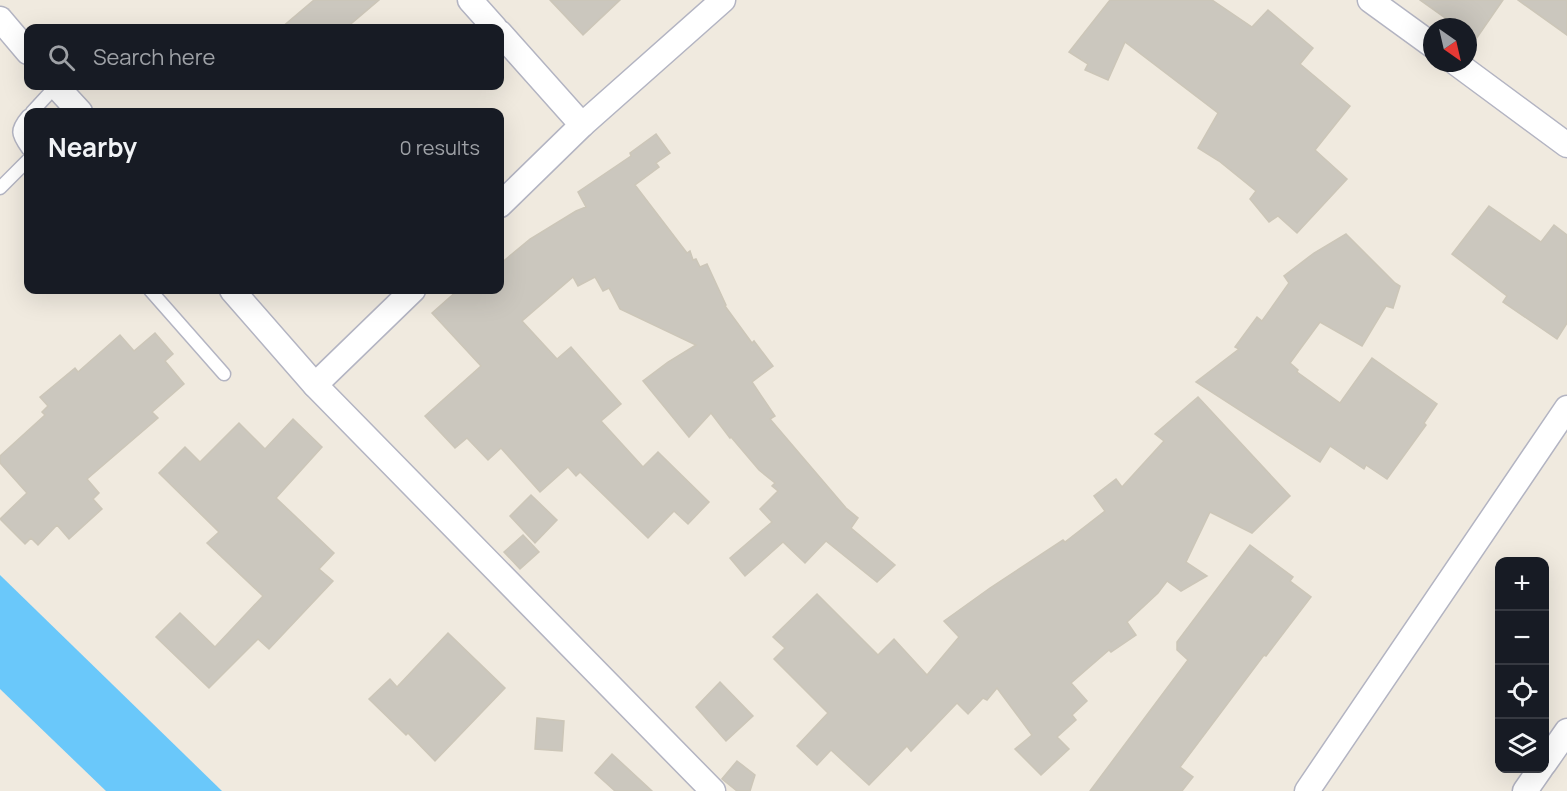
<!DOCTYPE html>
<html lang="en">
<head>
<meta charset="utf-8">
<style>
  body { margin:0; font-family:Manrope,sans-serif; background:#242831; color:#f1f3f6 }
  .controls { position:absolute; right:18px; bottom:18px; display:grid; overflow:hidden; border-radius:12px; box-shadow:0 6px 24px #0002 }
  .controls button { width:54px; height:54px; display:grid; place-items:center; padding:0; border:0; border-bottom:2px solid #363941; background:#171b24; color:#f1f3f6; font:30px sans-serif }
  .compass { position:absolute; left:1423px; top:18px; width:54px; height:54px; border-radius:50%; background:#171b24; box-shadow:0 6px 24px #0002; rotate:146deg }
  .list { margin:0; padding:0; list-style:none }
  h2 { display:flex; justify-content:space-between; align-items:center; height:78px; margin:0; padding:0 24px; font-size:26px }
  h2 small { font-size:20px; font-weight:400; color:#9ea1a6 }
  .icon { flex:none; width:33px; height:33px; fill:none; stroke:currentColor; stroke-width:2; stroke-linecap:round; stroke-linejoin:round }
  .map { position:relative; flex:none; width:1567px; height:791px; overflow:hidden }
  .search { position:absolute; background:#171b24; box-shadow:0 6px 24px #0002; left:24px; top:24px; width:480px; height:66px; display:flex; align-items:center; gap:15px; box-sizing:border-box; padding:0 21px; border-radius:12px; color:#9ea1a6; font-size:22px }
  .panel { position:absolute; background:#171b24; box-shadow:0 6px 24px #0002; left:24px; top:108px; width:480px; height:186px; border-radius:12px }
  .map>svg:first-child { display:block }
  .water { fill:#6ac8fa }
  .building { fill:#cbc7be; stroke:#ccc6b8; stroke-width:1.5 }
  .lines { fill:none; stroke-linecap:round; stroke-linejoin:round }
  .lane-casing { stroke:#b3b4c2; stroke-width:15 }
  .street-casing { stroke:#b3b4c2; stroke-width:27 }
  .lane { stroke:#fff; stroke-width:12 }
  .street { stroke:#fff; stroke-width:24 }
</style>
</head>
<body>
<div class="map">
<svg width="1567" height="791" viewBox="0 0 1567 791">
  <rect width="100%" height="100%" fill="#f0eadf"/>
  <!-- water -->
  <polygon class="water" points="0,575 222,791 106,791 0,689"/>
  <!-- building -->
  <g class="building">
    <polygon points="314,0 379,0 346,28 281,28"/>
    <polygon points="550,0 620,0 583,35"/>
    <polygon points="1110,0 1212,0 1252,27 1268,10 1313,48 1300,64 1350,106 1315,150 1347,179 1297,233 1278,216 1269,222 1250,199 1256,191 1219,161 1198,148 1218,113 1125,42 1108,80 1085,70 1088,64 1069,52"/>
    <polygon points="1420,0 1503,0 1476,39 1468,34 1468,27 1458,27"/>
    <polygon points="1518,0 1567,0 1567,35"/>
    <polygon points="656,134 670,153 656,163 659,167 635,185 687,253 690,251 693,260 696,259 700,267 707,264 726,305 725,306 752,343 754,341 773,366 752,382 775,416 770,419 846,508 858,518 851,528 895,565 877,582 826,541 805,563 783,542 745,576 730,558 772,522 760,509 778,491 772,486 775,483 759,470 731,437 730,438 711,413 689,437 643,381 668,362 696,345 620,309 609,288 603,291 595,277 578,286 573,277 522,321 557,359 571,347 621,404 601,421 643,467 658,452 709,502 688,524 674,511 648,538 580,472 576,476 568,467 540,492 501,448 488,460 467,438 455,448 425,416 481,366 432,313 458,290 500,290 500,264 530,239 576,211 586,207 578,192 631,156 630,153"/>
    <polygon points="1489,206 1541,242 1554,225 1567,235 1567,323 1557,339 1503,302 1507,296 1452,254"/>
    <polygon points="1346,234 1395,283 1400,286 1393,308 1386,306 1362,346 1320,322 1290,363 1298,370 1297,372 1340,403 1372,358 1437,404 1424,423 1426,425 1387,479 1366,465 1364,469 1330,446 1320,462 1196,382 1239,349 1235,347 1257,317 1262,321 1289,283 1284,276 1314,253"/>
    <polygon points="155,333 173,354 165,361 184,384 152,412 158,418 87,479 99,493 93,499 102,509 69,539 57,525 38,545 31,538 25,544 0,519 27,493 0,463 0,456 45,415 42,412 48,406 40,397 75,368 78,372 120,335 134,351"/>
    <polygon points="1198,397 1290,496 1252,533 1210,512 1186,562 1207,576 1181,591 1167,581 1158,593 1127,622 1136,635 1111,652 1109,650 1071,683 1087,701 1072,715 1076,720 1057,737 1069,749 1041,775 1015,749 1032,735 997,688 987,700 983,698 968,714 957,703 911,751 907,746 869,785 831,750 817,765 797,746 828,713 774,659 785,648 773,637 817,594 878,655 894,639 927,675 959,637 944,621 990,588 1063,540 1065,542 1105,511 1094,496 1116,479 1122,487 1164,441 1155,434"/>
    <polygon points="293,419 322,447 276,498 334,553 319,569 333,581 269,649 258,639 209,688 156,637 180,613 215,647 263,596 207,543 219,532 159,473 185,447 200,462 239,423 265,449"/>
    <polygon points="531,495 557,520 535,543 510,516"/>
    <polygon points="523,535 539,552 520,569 504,552"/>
    <polygon points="1250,545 1293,577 1290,581 1311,597 1266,656 1264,655 1180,767 1193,777 1182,791 1090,791 1188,660 1177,650 1177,642"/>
    <polygon points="448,633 505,688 435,761 408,733 406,735 369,699 390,679 397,687"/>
    <polygon points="720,682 753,716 726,741 696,707"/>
    <polygon points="537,718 564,721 562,751 535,749"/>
    <polygon points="612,754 652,791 615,791 595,773"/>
    <polygon points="737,761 755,775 750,791 737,791 722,779"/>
  </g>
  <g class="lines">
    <defs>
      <g id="lane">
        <polyline points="32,112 56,86"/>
        <path d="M28 116C16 130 17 134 28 149"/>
        <polyline points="0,188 28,160"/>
        <polyline points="150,290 224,374"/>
      </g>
      <g id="street">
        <polyline points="470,0 495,28"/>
        <polyline points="1370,0 1432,45"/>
        <polyline points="0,19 28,52"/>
        <polyline points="500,33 582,125"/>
        <polyline points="1456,63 1567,145"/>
        <polyline points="56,86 80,112"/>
        <polyline points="500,205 582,125 723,0"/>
        <polyline points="232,290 315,385 713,791"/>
        <polyline points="315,385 413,290"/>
        <polyline points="1544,764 1567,731"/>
        <polyline points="1307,791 1567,408"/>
        <polyline points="1525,791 1541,768"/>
      </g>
    </defs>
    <!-- lane casing -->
    <use href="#lane" class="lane-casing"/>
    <!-- street casing -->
    <use href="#street" class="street-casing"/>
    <!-- lane -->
    <use href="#lane" class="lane"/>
    <!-- street -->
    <use href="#street" class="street"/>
  </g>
</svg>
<div class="controls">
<button>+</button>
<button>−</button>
<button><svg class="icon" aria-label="locate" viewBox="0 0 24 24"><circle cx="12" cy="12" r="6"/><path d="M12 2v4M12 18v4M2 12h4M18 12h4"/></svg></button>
<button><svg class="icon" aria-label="layers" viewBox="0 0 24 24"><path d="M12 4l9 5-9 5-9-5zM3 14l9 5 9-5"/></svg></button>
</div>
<svg class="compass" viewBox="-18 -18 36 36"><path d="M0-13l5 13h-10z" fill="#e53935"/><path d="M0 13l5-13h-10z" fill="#9ea1a6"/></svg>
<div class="search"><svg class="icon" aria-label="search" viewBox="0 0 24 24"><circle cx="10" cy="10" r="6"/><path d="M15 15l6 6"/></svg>Search here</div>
<section class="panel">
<h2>Nearby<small>0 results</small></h2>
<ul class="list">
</ul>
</section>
</div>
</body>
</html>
